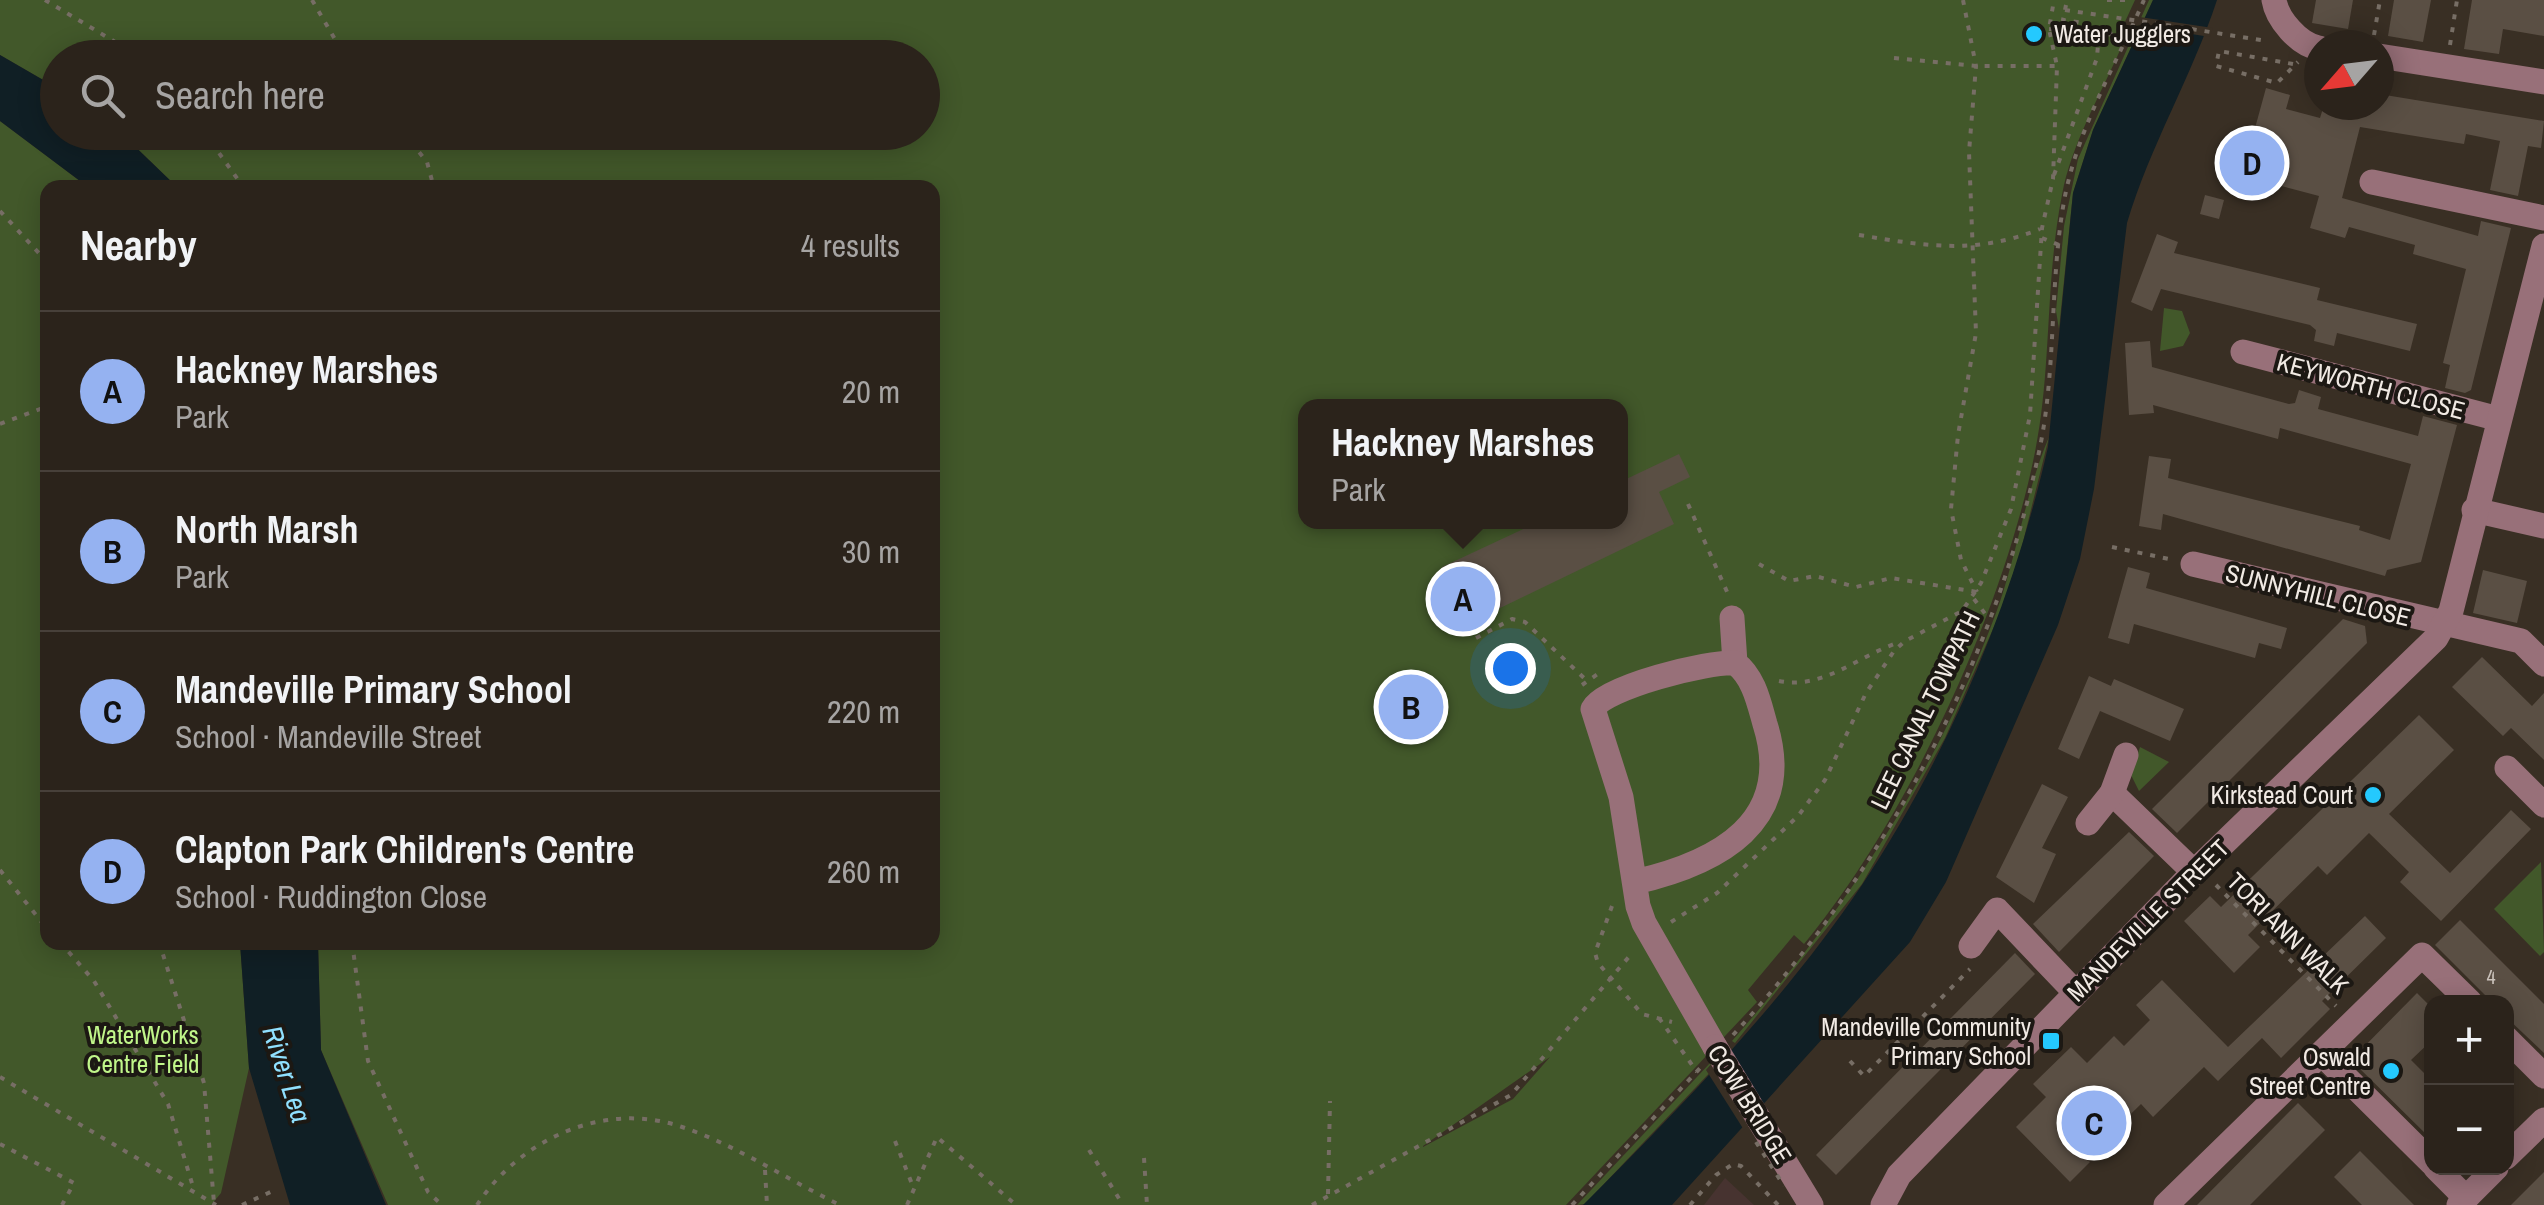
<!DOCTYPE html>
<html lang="en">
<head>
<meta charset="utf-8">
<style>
  body { margin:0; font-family:"Archivo Narrow",sans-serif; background:#332b24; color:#f1f3f6 }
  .controls { position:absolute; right:30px; bottom:30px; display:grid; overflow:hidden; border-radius:20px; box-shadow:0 5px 25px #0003 }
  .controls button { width:90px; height:90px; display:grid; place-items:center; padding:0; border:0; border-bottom:2px solid #47403a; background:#2b231b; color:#f1f3f6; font:50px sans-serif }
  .compass { position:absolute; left:2304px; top:30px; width:90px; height:90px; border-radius:50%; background:#2b231b; box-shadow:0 5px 25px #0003; rotate:242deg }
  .you { position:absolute; left:1510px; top:668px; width:35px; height:35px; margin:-25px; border:8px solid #fff; border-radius:50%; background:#1a73e8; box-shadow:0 0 0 15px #1a73e833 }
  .badge { display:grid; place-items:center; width:65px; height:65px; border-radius:50%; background:#95b2f1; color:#111; font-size:32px; font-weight:700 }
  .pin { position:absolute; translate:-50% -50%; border:5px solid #fff; box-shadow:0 2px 10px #0006 }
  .popup { position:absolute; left:1298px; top:399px; width:330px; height:130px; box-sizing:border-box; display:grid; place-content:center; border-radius:20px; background:#2b231b; filter:drop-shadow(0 2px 8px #0005); font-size:32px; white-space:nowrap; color:#a6a4a3 }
  .popup b { font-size:38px; color:#f1f3f6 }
  .popup::after { content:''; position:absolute; left:50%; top:100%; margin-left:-20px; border:20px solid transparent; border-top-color:#2b231b }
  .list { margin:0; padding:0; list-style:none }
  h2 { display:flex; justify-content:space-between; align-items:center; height:130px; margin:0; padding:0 40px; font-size:42px }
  h2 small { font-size:32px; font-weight:400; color:#a6a4a3 }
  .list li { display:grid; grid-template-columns:65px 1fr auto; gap:30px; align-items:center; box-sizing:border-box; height:160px; padding:0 40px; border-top:2px solid #47403a }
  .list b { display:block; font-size:38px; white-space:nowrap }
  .list p { margin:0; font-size:32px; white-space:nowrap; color:#a6a4a3 }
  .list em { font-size:32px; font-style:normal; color:#a6a4a3 }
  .icon { flex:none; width:55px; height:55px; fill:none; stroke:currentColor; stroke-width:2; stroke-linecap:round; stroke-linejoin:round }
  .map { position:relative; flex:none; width:2544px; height:1205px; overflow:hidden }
  .search { position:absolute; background:#2b231b; box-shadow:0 5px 25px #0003; left:40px; top:40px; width:900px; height:110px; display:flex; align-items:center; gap:25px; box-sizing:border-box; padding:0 35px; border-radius:55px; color:#a6a4a3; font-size:38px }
  .panel { position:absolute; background:#2b231b; box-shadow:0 5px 25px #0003; left:40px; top:180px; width:900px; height:770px; border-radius:20px }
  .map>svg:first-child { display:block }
  .industrial { fill:#473330 }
  .green { fill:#42582a; fill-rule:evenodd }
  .water { fill:#101f25 }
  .pier { fill:#392f24 }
  .building { fill:#5a4f44 }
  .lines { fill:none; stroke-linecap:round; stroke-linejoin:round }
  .path { stroke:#776e65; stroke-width:4; stroke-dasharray:5 8; stroke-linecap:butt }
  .minor { stroke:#987079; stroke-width:25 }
  .path-bridge { stroke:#776e65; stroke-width:4; stroke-dasharray:5 8; stroke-linecap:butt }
  .minor-bridge { stroke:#987079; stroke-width:25 }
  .poi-dot { fill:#24c9fe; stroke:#1c1813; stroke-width:4 }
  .labels { text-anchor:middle; stroke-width:8; stroke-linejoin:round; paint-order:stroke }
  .number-label { font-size:20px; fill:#cbc3bc }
  .poi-label { font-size:25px; fill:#f1eae4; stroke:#1c1813; text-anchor:end }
  .street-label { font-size:25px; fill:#f1eae4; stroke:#1c1813 }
  .park-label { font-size:25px; fill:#c0f68a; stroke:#1c1813 }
  .water-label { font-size:28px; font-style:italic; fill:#90e0fe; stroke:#1c1813 }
</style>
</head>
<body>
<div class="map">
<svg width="2544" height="1205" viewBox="0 0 2544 1205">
  <rect width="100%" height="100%" fill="#392f24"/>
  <!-- industrial -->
  <polygon class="industrial" points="1725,1178 1754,1205 1704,1205"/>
  <!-- green -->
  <g class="green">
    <path d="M0 0H2135L2124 24 2127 29 2121 48C2100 96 2071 145 2062 195 2045 280 2052 368 2035 452 2003 612 1908 818 1804 944L1794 935 1748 990 1757 1002 1566 1205H388L321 1050 318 943 932 942V188L177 187 121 133 922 132V58H58L57 88 0 55ZM1306 406H1620V522H1306ZM1550 1057 1513 1099 1423 1147V1146Z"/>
    <polygon points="2149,0 2153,0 2093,130 2073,193 2059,329 2056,311 2064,226 2078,159"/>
    <polygon points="0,121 88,187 48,188 48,942 240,943 249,1068 221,1193 211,1205 0,1205"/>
    <polygon points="2164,308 2182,311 2190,333 2183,346 2160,351"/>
    <path d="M2049 437 2020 554 2000 613 1945 738 1862 884 1735 1043 1732 1041C1843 914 1937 772 1996 613 2017 556 2025 493 2049 437Z"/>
    <polygon points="2140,747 2169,762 2139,791 2131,775"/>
    <polygon points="2541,862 2544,952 2540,956 2494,909"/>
    <polygon points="1711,1062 1716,1066 1585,1204 1577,1205"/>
  </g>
  <!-- water -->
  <g class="water">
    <path d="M2153 0H2217C2192 76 2150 146 2127 223L2094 489 2080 559 2058 625 1946 882 1910 942 1672 1205H1583C1682 1106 1783 1002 1862 885 1950 752 2013 602 2048 447L2073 193 2093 130Z"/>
    <polygon points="0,55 57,88 58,132 121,133 177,187 88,187 0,121"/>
    <polygon points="240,943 318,943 321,1050 386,1205 290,1205 249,1068"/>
  </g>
  <!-- pier -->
  <g class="pier">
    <polygon points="2140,17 2213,28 2210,37 2136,25"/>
    <polygon points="1712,1063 1750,1124 1744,1130 1706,1070"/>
  </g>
  <!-- building -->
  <g class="building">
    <polygon points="2316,0 2353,0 2348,29 2312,23"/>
    <polygon points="2394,0 2431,0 2423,42 2388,36"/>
    <polygon points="2472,0 2544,0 2544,36 2503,29 2499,54 2464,49"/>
    <polygon points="2266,88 2290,95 2286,109 2320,118 2324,105 2349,111 2350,105 2379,105 2379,94 2544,121 2541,148 2528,146 2518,196 2490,190 2500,141 2466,134 2464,144 2360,127 2342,198 2478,236 2481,221 2511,228 2471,390 2465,393 2445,388 2450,365 2443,363 2466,269 2413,254 2415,245 2349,227 2345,238 2310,228 2319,196 2266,182 2264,190 2240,183"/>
    <polygon points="2205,195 2224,200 2219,219 2200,214"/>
    <polygon points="2157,234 2178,242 2174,253 2320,288 2317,300 2417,324 2410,351 2337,333 2334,346 2314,341 2316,330 2310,325 2161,289 2152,311 2131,302"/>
    <polygon points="2150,341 2152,367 2289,404 2295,403 2299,390 2321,397 2318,409 2418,436 2423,416 2457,425 2421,562 2387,570 2385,576 2163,514 2161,530 2139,526 2149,456 2171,459 2168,478 2360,526 2359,530 2390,540 2411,464 2280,428 2278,439 2153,405 2154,413 2129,415 2125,343"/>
    <polygon points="1679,454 1690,477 1659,492 1674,524 1465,625 1438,620 1430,603 1454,591 1442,567 1538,522 1620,522 1620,482"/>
    <polygon points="2128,567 2150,573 2146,588 2287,628 2281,649 2259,643 2255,658 2134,624 2129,644 2108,638"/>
    <polygon points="2483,570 2527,581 2517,623 2473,613"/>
    <polygon points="2343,619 2365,626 2367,643 2177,833 2152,809"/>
    <polygon points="2482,657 2532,706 2544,693 2544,760 2511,728 2503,736 2452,687"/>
    <polygon points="2089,676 2111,686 2114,679 2184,709 2170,741 2100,711 2079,759 2058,749"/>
    <polygon points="2419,715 2454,750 2389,814 2450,873 2511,810 2531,829 2441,921 2400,882 2409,872 2369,833 2327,875 2318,866 2248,935 2260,947 2234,973 2184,921 2210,896 2221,907"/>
    <polygon points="2042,784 2068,797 2042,848 2056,854 2034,903 1996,877"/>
    <polygon points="2129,832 2154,856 2059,952 2033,924"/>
    <polygon points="2365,916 2386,938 2322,1001 2330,1009 2281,1058 2262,1038 2218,1081 2204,1067 2153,1117 2141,1104 2085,1159 2090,1162 2070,1182 2016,1127 2046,1097 2033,1084 2071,1047 2087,1063 2114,1036 2124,1046 2150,1020 2136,1005 2162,980 2228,1047"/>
    <polygon points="2460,920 2544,1004 2544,1053 2506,1017 2506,1002 2492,1002 2435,945"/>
    <polygon points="2015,953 2035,974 1836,1175 1816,1155"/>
    <polygon points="2417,993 2432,1008 2432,1040 2411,1060 2432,1081 2432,1140 2351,1060"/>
    <polygon points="2298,1103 2325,1130 2250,1205 2197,1205"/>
    <polygon points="2360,1151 2414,1205 2362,1205 2334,1177"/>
    <polygon points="2544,1172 2544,1205 2511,1205"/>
  </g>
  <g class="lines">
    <!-- path -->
    <g class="path">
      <polyline points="45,0 142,58"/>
      <polyline points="312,0 346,58"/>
      <polyline points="1963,0 1976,66 1969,152 1976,333 1958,435 1951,509 1961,560 1977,592"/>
      <polyline points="2107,0 2125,0"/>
      <polyline points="2166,25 2267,41"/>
      <polyline points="2049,29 2086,31"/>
      <polyline points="2374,35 2380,0"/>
      <polyline points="2096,40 2122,29 2131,30"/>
      <polyline points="2450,45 2457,0"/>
      <polyline points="1894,58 1976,66 2057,66"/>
      <polyline points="2293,64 2219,51 2216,66 2277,83 2298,62"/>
      <polyline points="204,132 244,188"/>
      <polyline points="403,132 427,162 434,188"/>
      <polyline points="2054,175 2097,58 2098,44 2083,23 2063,20 2067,0"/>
      <polyline points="0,211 48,263"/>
      <path d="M1859 235C1926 246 1975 255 2040 229"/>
      <polyline points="2042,238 2059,245"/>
      <polyline points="0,424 48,406"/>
      <polyline points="1688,504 1728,594"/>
      <polyline points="2112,547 2169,559"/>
      <polyline points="1759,564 1789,581 1815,576 1856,587 1891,578 1977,592"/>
      <polyline points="1974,599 1989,619"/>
      <polyline points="1476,638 1512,619 1525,622 1585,679"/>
      <path d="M1779 681C1824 690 1859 655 1900 642"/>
      <polyline points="1582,685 1602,671"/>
      <polyline points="0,870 48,930"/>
      <polyline points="2216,885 2336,1006"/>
      <polyline points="1612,906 1595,953 1598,963 1642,1014 1672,1022"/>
      <polyline points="1671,922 1717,893 1798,816 1825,780 1866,693 1894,651 1905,641 1962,611 1981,583 2011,509 2030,415 2042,228 2053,179 2057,66 2049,29 2054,0"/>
      <polyline points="60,942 94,981 168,1104 194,1190"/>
      <polyline points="159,942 204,1083 214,1203"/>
      <polyline points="352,942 368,1061 428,1192 442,1205"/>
      <polyline points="1659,1018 1697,1072"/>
      <path d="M1733 1035C1882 874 1994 666 2039 452 2057 368 2049 280 2065 196 2079 126 2116 64 2144 0"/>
      <polyline points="1850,1061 1864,1076 1970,969"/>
      <polyline points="0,1077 216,1205"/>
      <polyline points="895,1141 914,1189"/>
      <polyline points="0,1144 74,1183 62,1205"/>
      <polyline points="1089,1150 1123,1205"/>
      <polyline points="1144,1158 1147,1205"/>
      <polyline points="765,1170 767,1205"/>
      <polyline points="1328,1194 1330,1101"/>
      <polyline points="242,1205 275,1190"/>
      <path d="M477 1205C520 1139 605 1100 682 1127 736 1145 788 1180 840 1205"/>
      <polyline points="907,1205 937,1137 1016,1205"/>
      <polyline points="1312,1205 1511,1095 1633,952"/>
      <polyline points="1572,1205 1702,1066"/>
      <polyline points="1690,1205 1716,1175 1733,1164 1741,1166 1778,1205"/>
    </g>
    <!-- minor -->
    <g class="minor">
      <path d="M2274 0C2277 19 2299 45 2319 48"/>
      <polyline points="2379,56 2544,82"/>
      <polyline points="2372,182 2544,218"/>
      <polyline points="2243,352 2499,419"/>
      <polyline points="2474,510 2544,526"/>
      <polyline points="2193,564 2521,641 2544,664"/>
      <polyline points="1732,618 1735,663"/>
      <polyline points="2507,768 2544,805"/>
      <polyline points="2112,793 2194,872"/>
      <polyline points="2088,823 2112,793 2126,755"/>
      <path d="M1635 882C1718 863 1796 822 1765 724 1759 703 1754 677 1735 663 1709 661 1604 687 1593 709L1621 797 1638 906 1644 923 1715 1047"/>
      <polyline points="1971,946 1997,910 2076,993"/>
      <polyline points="2506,1038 2544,1076"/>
      <polyline points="2323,1055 2432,1163"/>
      <polyline points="1758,1118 1811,1205"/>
      <polyline points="2506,1157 2544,1120"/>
      <polyline points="2436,1168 2466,1198"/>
      <polyline points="1883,1205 1899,1175 2194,872 2436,638 2451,611 2544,246"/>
      <polyline points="2166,1205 2422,955 2470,1002"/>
      <polyline points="2459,1205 2496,1168"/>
    </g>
    <!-- path-bridge -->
    <g class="path-bridge">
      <polyline points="2065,10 2166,25"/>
      <polyline points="1756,1142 1784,1186"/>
    </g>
    <!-- minor-bridge -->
    <polyline class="minor-bridge" points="1715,1047 1758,1118"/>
  </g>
  <!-- markers -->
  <g class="poi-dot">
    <circle cx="2034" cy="34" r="10"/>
    <circle cx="2373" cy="795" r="10"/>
    <rect x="2041" y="1031" width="20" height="20" rx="5"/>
    <circle cx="2391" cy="1071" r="10"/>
  </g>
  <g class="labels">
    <!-- number labels -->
    <g class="number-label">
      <text x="2491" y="984">4</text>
    </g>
    <!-- poi labels -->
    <g class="poi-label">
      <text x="2054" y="43" text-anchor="start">Water Jugglers</text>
      <text x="2353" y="804">Kirkstead Court</text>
      <text x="2031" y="1036">Mandeville Community<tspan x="2031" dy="29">Primary School</tspan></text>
      <text x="2371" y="1066">Oswald<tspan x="2371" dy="29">Street Centre</tspan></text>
    </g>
    <!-- street labels -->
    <g class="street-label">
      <text transform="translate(2371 386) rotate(15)" y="9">KEYWORTH CLOSE</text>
      <text transform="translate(2318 595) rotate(14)" y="9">SUNNYHILL CLOSE</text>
      <text transform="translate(1925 710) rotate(-64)" y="9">LEE CANAL TOWPATH</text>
      <text transform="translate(2148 920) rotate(-45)" y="9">MANDEVILLE STREET</text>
      <text transform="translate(2288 933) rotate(45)" y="9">TORI ANN WALK</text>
      <text transform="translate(1750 1104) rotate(58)" y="9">COW BRIDGE</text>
    </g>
    <!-- park labels -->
    <g class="park-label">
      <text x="143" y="1044">WaterWorks<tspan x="143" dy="29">Centre Field</tspan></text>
    </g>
    <!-- water labels -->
    <g class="water-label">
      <text transform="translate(287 1074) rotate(72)" y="10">River Lea</text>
    </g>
  </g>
</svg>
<div class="controls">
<button>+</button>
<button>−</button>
</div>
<svg class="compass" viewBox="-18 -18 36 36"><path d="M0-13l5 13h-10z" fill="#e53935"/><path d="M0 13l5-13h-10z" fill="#a6a4a3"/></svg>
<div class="you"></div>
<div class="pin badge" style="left:1463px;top:599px">A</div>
<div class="popup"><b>Hackney Marshes</b>Park</div>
<div class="pin badge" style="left:1411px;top:707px">B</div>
<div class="pin badge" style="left:2094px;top:1123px">C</div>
<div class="pin badge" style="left:2252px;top:163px">D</div>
<div class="search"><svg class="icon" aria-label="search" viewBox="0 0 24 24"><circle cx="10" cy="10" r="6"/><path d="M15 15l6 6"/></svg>Search here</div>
<section class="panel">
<h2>Nearby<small>4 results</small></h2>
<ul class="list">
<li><span class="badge">A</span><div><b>Hackney Marshes</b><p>Park</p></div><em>20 m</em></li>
<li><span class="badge">B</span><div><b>North Marsh</b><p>Park</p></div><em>30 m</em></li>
<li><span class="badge">C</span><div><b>Mandeville Primary School</b><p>School · Mandeville Street</p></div><em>220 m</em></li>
<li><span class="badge">D</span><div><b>Clapton Park Children's Centre</b><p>School · Ruddington Close</p></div><em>260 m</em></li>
</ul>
</section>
</div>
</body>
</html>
